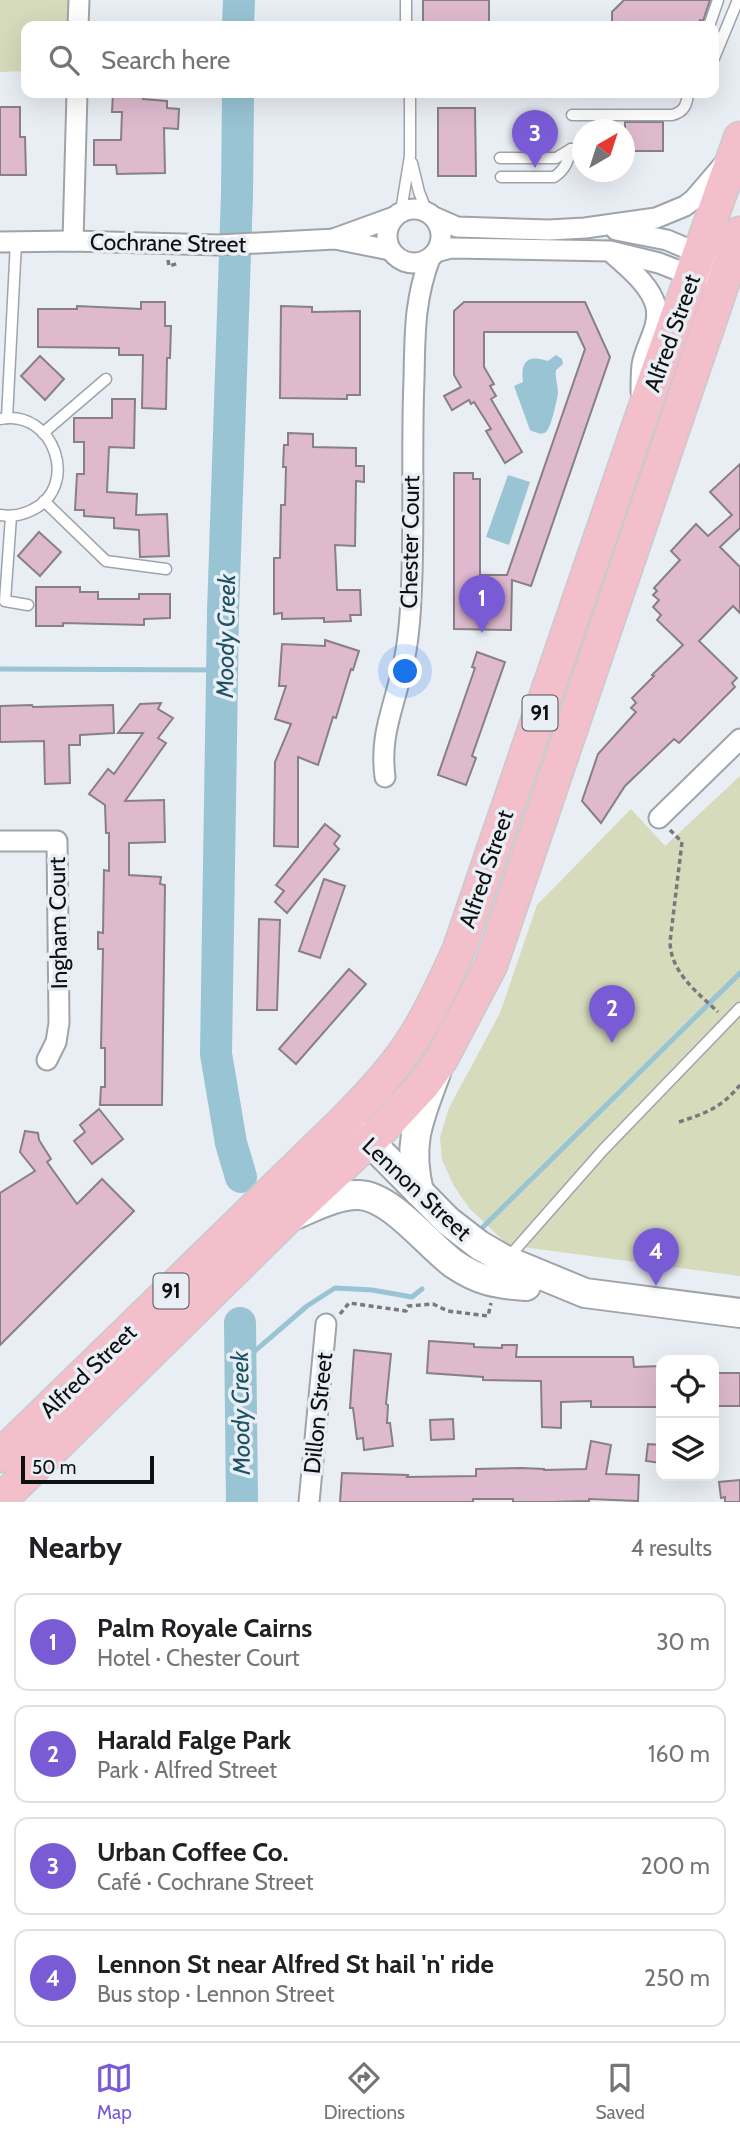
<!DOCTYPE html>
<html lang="en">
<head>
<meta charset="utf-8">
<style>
  body { margin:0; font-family:Cabin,sans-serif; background:#f2f2f2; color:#202124 }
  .controls { position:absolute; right:21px; bottom:21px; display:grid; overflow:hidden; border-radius:14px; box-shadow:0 7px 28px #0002 }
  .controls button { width:63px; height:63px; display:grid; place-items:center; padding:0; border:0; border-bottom:2px solid #e0e0e0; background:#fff; color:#202124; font:35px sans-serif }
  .compass { position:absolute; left:572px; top:119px; width:63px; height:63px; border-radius:50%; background:#fff; box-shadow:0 7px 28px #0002; rotate:39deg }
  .scale { position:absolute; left:21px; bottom:18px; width:133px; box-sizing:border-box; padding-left:7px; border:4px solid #0d0f11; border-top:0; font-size:19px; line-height:24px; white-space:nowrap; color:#0d0f11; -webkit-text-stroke:5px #e9edf4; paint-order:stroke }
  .you { position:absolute; left:406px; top:672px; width:24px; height:24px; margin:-18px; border:5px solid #fff; border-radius:50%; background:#1a73e8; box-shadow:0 0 0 10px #1a73e833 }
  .badge { display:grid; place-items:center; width:46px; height:46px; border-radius:50%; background:#795bd5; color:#fff; font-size:23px; font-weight:700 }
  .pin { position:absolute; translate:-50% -58px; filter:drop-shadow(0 2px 4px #0008) }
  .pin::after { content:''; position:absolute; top:37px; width:24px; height:21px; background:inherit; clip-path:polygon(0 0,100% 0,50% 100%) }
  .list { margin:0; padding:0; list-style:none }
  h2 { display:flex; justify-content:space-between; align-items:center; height:91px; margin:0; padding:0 28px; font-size:30px }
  h2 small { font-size:23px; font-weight:400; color:#757577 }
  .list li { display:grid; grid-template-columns:46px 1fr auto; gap:21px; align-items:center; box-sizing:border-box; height:98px; margin:0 14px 14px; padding:0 14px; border:2px solid #e0e0e0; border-radius:14px }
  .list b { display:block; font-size:26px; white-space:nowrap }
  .list p { margin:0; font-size:23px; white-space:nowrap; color:#757577 }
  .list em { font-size:23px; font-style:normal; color:#757577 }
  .icon { flex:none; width:38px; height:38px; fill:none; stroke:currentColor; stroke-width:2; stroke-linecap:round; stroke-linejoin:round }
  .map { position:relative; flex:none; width:740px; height:1502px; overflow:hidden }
  .search { position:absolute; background:#fff; box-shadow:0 7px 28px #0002; left:21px; right:21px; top:21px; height:77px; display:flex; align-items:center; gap:18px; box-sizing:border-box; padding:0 24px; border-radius:14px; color:#757577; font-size:26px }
  .sheet { height:539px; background:#fff }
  nav { display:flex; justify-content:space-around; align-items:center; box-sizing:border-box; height:98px; border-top:2px solid #e0e0e0; background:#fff; font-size:19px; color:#757577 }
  nav a { display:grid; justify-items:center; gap:4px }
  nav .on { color:#795bd5 }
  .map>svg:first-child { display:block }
  .green { fill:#d5dbbb }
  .water { fill:#99c4d3 }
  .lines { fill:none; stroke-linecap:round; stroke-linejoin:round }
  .stream { stroke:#99c4d3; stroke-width:5 }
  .river { stroke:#99c4d3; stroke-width:32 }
  .building { fill:#dfbace; stroke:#878084; stroke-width:2 }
  .lane-casing { stroke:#9fa3aa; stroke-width:13 }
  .street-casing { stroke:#9fa3aa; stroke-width:23 }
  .secondary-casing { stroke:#9fa3aa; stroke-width:32 }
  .primary-casing { stroke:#cacacb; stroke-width:35 }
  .path { stroke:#76797e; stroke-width:3.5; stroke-dasharray:5 3.5; stroke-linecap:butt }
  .lane { stroke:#fff; stroke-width:10 }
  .street { stroke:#fff; stroke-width:19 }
  .secondary { stroke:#fff; stroke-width:28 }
  .primary { stroke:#f2bfca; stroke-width:32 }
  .labels { text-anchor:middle; stroke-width:7; stroke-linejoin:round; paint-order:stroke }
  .shield { fill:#e9edf4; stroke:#4f5255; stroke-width:2 }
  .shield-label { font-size:21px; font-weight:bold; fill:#0d0f11 }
  .street-label { font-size:23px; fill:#0d0f11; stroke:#e9edf4 }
  .water-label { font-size:24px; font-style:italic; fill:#185263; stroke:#e9edf4 }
</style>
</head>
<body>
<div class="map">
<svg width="740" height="1502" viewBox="0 0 740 1502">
  <rect width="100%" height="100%" fill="#e9edf4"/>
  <!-- green -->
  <g class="green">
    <polygon points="0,0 79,0 78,26 26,26 26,71 0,72"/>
    <polygon points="740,776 740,1276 508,1245 469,1208 454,1186 442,1160 440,1137 449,1108 500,1013 537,905 631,809 665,846"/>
  </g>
  <!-- water -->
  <g class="water">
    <path d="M556 355 562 359 563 364 556 370C555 378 558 385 558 393 557 400 551 428 546 432 541 436 535 432 530 430L514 386 523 382C520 361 528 354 548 361Z"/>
    <polygon points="508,475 530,482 509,545 486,537"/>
  </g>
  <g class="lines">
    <!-- stream -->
    <g class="stream">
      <polyline points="0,669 223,670"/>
      <polyline points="482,1228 740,973"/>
      <polyline points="241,1363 307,1306 335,1288 372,1290 412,1297 422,1289"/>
    </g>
    <!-- river -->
    <g class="river">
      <polyline points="238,26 239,0"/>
      <polyline points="238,93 237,194 223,613 216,1054 231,1143 241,1177"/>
      <polyline points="240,1323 242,1502"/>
    </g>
  </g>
  <!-- building -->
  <g class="building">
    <rect x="423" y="0" width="66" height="26"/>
    <polygon points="624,0 710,0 703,21 700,20 698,26 612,26 612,12"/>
    <polygon points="113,93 143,93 143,99 167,101 167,108 179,109 178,129 164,128 165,173 117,174 116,165 94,165 94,140 121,140 122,112 112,112"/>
    <polygon points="0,107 20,107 20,137 25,137 26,175 0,175"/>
    <polygon points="438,108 475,108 476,176 438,176"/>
    <polygon points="625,122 663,122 663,151 628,151 628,148 625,148"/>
    <polygon points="141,302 165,302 165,326 171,326 170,358 167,358 166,409 142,408 143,355 119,355 119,348 38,347 38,309 77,309 77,306 141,309"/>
    <polygon points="464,302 585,302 610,357 531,586 512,580 511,630 454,629 454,473 473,473 473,479 480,479 480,575 507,575 585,349 577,332 484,332 484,367 494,384 490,386 496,396 491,399 522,452 505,463 486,431 491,429 474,402 471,404 469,400 452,410 444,396 461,387 454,375 454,311"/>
    <polygon points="281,306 312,307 312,312 360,311 360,395 347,395 347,399 280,398"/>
    <polygon points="40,356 64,379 45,400 21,376"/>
    <polygon points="112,399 135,399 134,448 109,447 107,492 137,494 136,515 167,514 169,556 140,557 139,530 114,528 114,518 84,516 84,510 75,510 77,474 84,474 84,442 74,442 74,418 112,418"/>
    <polygon points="288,433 313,434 313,447 356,448 356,466 364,466 364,482 356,481 355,546 335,545 337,590 360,590 361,615 350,615 351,621 324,622 324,618 282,619 282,613 274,614 274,558 280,558 281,505 285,505 286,467 283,467 284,445 288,445"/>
    <polygon points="740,464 740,528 720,547 740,567 740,613 733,606 699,641 737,678 732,683 735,687 679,743 674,739 625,786 601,823 582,801 598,754 636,712 631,708 636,703 632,698 654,676 652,675 683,645 657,620 661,615 653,607 659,600 653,595 657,591 654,588 680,560 671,551 696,524 708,536 732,515 710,492"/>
    <polygon points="39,532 61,552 40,576 18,556"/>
    <polygon points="36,587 80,587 80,592 98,592 98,599 139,599 139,594 170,594 170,618 144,619 144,625 63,623 63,626 36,626"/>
    <polygon points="325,640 359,651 353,670 351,669 336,718 333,717 318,765 298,757 298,847 274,846 275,762 291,724 275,719 286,686 279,686 282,644 325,646"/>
    <polygon points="477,652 505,662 472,756 476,758 466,785 438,775 475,668 472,667"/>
    <polygon points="161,703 158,709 173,718 158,738 166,743 125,801 164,800 165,842 129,843 129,875 161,877 160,884 165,885 162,1105 100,1105 101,1087 105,1087 105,1048 101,1048 103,949 98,949 98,932 103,933 104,870 109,871 109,833 106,833 105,805 89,794 108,769 114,774 143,733 118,733 140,704"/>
    <polygon points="32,705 33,707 113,705 114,733 80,735 80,745 69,745 70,783 45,784 44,741 0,742 0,706"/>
    <polygon points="325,824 340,836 334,844 339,849 287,913 275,902 284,891 276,885"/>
    <polygon points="324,879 345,886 320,958 299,951"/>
    <polygon points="259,919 280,920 277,1010 257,1010"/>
    <polygon points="349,969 366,984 296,1064 279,1049"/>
    <polygon points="99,1109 123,1139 92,1164 74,1141 85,1132 80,1125"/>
    <polygon points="25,1131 38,1133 39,1140 51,1159 47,1162 77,1204 102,1179 134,1211 0,1345 0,1193 35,1171 20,1152"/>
    <polygon points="429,1341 474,1344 474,1347 502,1348 502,1345 517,1345 516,1357 633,1357 634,1367 661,1366 661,1407 591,1407 591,1401 561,1402 561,1428 542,1427 541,1381 483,1380 483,1377 427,1373"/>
    <polygon points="354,1350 391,1354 386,1404 388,1405 387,1423 390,1423 393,1446 364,1450 363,1438 357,1439 353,1408 350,1408"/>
    <rect x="714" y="1373" width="26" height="33"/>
    <polygon points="453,1419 454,1439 431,1440 430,1420"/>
    <polygon points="591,1441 611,1445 606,1474 639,1475 638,1501 589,1499 589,1501 550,1502 513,1502 513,1499 473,1499 473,1502 340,1502 342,1473 408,1475 407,1477 476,1476 476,1469 521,1468 544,1469 544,1470 586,1469"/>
    <polygon points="648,1444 661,1445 661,1463 646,1461"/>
    <polygon points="740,1480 740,1502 725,1502 725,1497 721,1498 719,1482"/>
  </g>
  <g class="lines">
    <defs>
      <g id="lane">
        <polyline points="406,26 406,0"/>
        <polyline points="709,26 718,0"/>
        <polyline points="714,58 738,0"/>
        <path d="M572 115H672C684 112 687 105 688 93"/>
        <polyline points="500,158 556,158 571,149"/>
        <polyline points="412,163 419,192 427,212"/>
        <path d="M501 177H554C565 170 568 161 571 149"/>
        <polyline points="401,211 410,156 410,93"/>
        <polyline points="7,418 16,242"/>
        <path d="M0 419C54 408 81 487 32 510 22 515 11 517 0 515"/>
        <polyline points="43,433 106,379"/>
        <polyline points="44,501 106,561 166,569"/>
        <polyline points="11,516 5,601 28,605"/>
        <polyline points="507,1259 603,1150 740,1008"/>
      </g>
      <g id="street">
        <polyline points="78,26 79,0"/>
        <circle cx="414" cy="236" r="27"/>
        <polyline points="434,217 457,227 549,230 585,228 656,218 685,206 694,199 724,164"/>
        <polyline points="616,230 667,240 700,254 725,277"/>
        <polyline points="336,238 394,217"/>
        <polyline points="73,241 77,93"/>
        <polyline points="0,242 73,241 218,245 335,239 390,250"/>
        <polyline points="436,252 451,248 610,251 659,263 692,276 700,276"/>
        <path d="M611 252C627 267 651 285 656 307 660 328 645 345 642 365 641 374 641 383 641 392"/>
        <path d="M385 777C380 738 391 715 400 678 407 653 410 624 411 598 415 526 411 452 414 379 415 335 414 301 430 258"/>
        <polyline points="659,818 740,739"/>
        <polyline points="0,841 57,841 59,1023 56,1042 47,1060"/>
        <polyline points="309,1502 326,1324"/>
      </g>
      <g id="secondary">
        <polyline points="349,1129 369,1141 448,1221 479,1245 505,1260 585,1293 740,1313"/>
        <path d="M419 1192C407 1142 419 1119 436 1073"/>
        <path d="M292 1216C312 1208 337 1194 359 1195 391 1196 428 1245 454 1264 479 1281 496 1284 526 1286"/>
      </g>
      <g id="primary">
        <path d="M0 1456 341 1124C370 1095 399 1064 420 1028 435 1002 447 976 459 949L640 421 740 138"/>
        <polyline points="0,1501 288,1217 383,1128 424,1084 441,1060 491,965 740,233"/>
      </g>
    </defs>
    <!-- lane casing -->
    <use href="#lane" class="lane-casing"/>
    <!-- street casing -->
    <use href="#street" class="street-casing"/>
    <!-- secondary casing -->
    <use href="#secondary" class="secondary-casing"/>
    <!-- primary casing -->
    <use href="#primary" class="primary-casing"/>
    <!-- path -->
    <g class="path">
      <polyline points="168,260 169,266 179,263"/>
      <path d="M670 830 682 842 670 942C671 973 697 992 718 1012"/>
      <path d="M679 1122C706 1113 721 1108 740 1085"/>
      <polyline points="340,1314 349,1303 406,1311 408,1306 433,1304 448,1311 488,1316 491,1303"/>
    </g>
    <!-- lane -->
    <use href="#lane" class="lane"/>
    <!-- street -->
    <use href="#street" class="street"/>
    <!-- secondary -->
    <use href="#secondary" class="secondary"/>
    <!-- primary -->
    <use href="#primary" class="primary"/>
  </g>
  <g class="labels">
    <!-- shield labels -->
    <g class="shield">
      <rect x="522.5" y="695.5" width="35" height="35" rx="5"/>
      <rect x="153.5" y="1273.5" width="35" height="35" rx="5"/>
    </g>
    <g class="shield-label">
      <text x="540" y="720">91</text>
      <text x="171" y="1298">91</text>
    </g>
    <!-- street labels -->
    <g class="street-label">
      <text transform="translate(168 243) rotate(1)" y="8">Cochrane Street</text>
      <text transform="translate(672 333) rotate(-70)" y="8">Alfred Street</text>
      <text transform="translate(410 542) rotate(-89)" y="8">Chester Court</text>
      <text transform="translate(486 869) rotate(-71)" y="8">Alfred Street</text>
      <text transform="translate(58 923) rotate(-91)" y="8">Ingham Court</text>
      <text transform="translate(417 1189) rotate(43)" y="8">Lennon Street</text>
      <text transform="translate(88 1371) rotate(-44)" y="8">Alfred Street</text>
      <text transform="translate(318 1413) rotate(-84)" y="8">Dillon Street</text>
    </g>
    <!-- water labels -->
    <g class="water-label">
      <text transform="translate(226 636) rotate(-89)" y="8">Moody Creek</text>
      <text transform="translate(241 1413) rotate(-91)" y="8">Moody Creek</text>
    </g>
  </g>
</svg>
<div class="controls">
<button><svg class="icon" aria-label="locate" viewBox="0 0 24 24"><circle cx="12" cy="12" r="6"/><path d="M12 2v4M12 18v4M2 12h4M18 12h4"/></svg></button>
<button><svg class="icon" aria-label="layers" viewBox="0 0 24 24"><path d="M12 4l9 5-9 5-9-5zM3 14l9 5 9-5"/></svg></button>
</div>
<svg class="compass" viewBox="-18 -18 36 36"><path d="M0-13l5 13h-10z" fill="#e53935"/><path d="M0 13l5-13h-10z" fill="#757577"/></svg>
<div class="scale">50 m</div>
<div class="you"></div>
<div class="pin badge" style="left:482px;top:633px">1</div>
<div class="pin badge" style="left:612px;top:1043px">2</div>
<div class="pin badge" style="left:535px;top:168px">3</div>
<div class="pin badge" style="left:656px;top:1286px">4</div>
<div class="search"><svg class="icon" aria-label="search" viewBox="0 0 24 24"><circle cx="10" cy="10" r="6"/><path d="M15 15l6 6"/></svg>Search here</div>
</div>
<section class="sheet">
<h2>Nearby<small>4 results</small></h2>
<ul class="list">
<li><span class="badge">1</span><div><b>Palm Royale Cairns</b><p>Hotel · Chester Court</p></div><em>30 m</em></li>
<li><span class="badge">2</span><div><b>Harald Falge Park</b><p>Park · Alfred Street</p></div><em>160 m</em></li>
<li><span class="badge">3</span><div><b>Urban Coffee Co.</b><p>Café · Cochrane Street</p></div><em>200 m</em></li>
<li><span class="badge">4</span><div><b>Lennon St near Alfred St hail 'n' ride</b><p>Bus stop · Lennon Street</p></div><em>250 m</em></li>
</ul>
</section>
<nav>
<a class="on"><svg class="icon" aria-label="map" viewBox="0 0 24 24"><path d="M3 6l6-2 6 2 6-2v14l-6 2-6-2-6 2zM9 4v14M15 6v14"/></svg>Map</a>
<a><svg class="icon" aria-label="directions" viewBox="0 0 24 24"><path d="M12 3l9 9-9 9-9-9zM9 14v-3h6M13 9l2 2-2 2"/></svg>Directions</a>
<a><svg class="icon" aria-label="saved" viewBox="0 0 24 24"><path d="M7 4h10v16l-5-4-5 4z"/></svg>Saved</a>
</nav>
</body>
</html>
